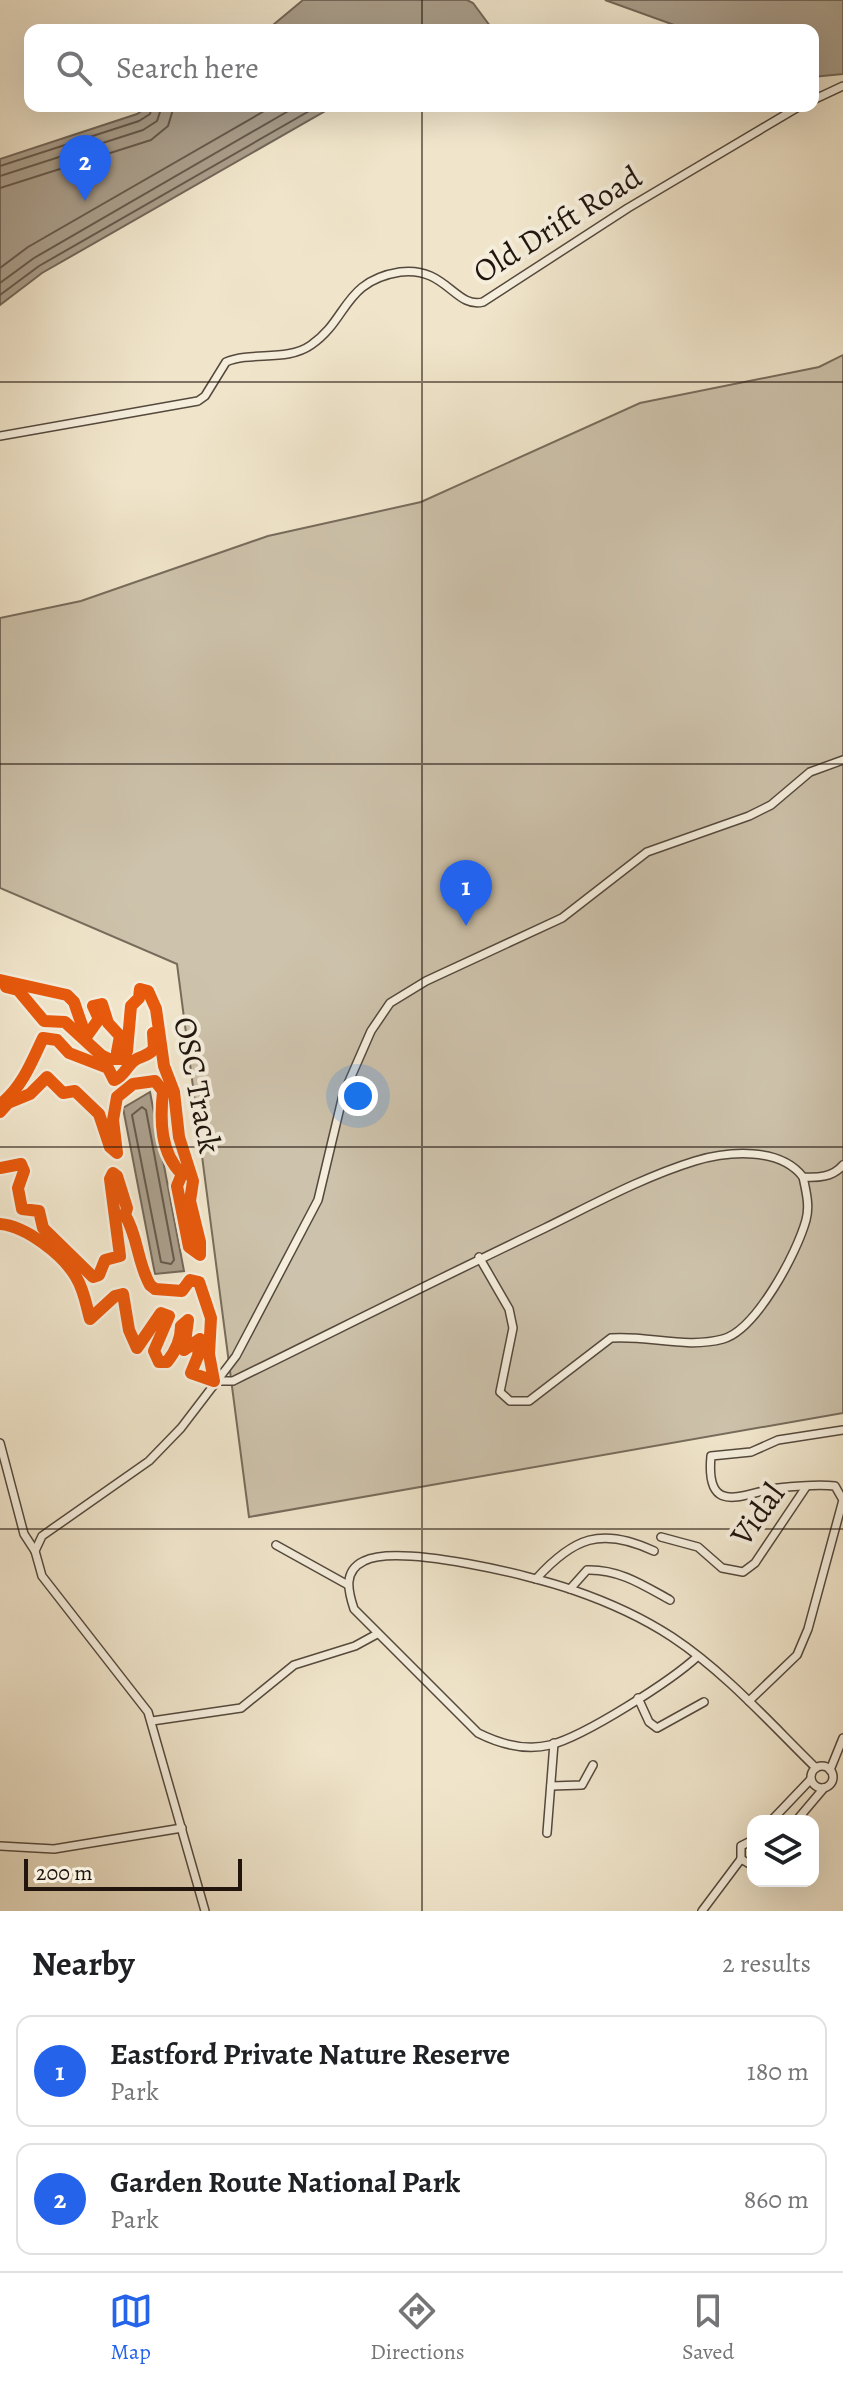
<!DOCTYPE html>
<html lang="en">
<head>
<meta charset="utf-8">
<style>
  body { margin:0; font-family:Alegreya,serif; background:#f6f6f6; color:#202124 }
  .controls { position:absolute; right:24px; bottom:24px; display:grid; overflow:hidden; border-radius:16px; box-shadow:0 8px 32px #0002 }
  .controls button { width:72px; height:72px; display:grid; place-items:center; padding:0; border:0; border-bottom:2px solid #e0e0e0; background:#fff; color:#202124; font:40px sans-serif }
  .scale { position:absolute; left:24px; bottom:20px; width:218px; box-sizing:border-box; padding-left:8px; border:4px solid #21150e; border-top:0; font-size:22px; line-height:28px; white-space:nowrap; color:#21150e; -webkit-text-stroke:6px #f5eedd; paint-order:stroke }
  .you { position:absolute; left:358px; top:1096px; width:28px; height:28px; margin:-20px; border:6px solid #fff; border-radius:50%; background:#1a73e8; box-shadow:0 0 0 12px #1a73e833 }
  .badge { display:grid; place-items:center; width:52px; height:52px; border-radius:50%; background:#2563eb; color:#fff; font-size:26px; font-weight:700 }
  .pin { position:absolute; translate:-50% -66px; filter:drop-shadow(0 2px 4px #0008) }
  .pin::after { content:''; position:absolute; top:42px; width:28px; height:24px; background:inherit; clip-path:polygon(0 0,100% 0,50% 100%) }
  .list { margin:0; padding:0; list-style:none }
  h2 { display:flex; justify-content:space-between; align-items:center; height:104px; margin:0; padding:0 32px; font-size:34px }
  h2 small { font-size:26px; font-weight:400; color:#757577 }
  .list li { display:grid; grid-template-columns:52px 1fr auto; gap:24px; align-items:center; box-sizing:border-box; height:112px; margin:0 16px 16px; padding:0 16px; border:2px solid #e0e0e0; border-radius:16px }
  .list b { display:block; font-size:30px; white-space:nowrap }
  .list p { margin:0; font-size:26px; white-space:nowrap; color:#757577 }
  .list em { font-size:26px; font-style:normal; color:#757577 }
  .icon { flex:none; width:44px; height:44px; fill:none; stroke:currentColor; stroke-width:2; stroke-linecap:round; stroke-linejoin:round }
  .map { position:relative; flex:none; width:843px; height:1911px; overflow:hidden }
  .search { position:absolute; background:#fff; box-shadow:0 8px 32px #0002; left:24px; right:24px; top:24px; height:88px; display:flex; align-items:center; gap:20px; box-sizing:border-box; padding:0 28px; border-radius:16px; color:#757577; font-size:30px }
  .sheet { height:360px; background:#fff }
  nav { display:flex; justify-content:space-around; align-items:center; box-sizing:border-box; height:112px; border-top:2px solid #e0e0e0; background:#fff; font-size:22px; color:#757577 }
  nav a { display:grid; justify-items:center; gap:4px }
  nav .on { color:#2563eb }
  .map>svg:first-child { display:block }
  .green { fill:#cdc2ab; stroke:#776c5c; stroke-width:2 }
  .water { fill:#aa9e8b; stroke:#736759; stroke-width:2 }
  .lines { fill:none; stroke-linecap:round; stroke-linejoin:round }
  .shore { stroke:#665a4c; stroke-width:2 }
  .minor-casing { stroke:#55493d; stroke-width:10 }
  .minor { stroke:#f5eedd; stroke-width:7 }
  .cycleway-casing { stroke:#f5eedd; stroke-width:17 }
  .cycleway { stroke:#e8590c; stroke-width:12 }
  .grid { fill:none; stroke:#21150e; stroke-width:2; stroke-opacity:0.55 }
  .labels { text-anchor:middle; stroke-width:8; stroke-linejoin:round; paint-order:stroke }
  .street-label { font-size:32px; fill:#21150e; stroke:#f5eedd }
</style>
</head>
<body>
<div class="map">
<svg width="843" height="1911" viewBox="0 0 843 1911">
  <rect width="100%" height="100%" fill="#f0e5cb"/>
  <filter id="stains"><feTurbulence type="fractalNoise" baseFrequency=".0025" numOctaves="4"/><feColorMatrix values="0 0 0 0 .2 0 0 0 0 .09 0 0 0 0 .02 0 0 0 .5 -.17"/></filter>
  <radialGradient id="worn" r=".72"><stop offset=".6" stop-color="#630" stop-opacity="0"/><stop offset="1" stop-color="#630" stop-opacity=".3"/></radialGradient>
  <!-- green -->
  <polygon class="green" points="843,355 843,1413 249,1517 177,964 0,888 0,618 81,601 268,536 421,502 640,403 819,367"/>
  <!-- water -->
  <g class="water">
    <polygon points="303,0 467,0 473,3 493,30 267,30"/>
    <polygon points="605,0 843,0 843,74 813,77 813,30 688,30"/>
    <polygon points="149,106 334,106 42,273 0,305 0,159 137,114"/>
    <polygon points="150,1092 184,1271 155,1274 123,1108"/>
  </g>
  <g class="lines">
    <!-- shore -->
    <g class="shore">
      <polyline points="0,166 139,121 150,114 152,106"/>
      <polyline points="0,176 143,130 157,121 162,106"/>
      <polyline points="0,188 151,140 168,126 174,106"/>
      <polyline points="0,268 28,247 273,106"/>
      <polyline points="0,283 34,258 297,106"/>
      <polyline points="0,295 39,266 318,106"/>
      <polygon points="142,1107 146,1110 174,1260 171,1264 161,1262 132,1115"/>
    </g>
    <defs>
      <g id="minor">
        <polyline points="813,100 843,86"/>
        <path d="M0 436 198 401 205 396 226 362C252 351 287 362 311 345 348 320 343 281 400 272 446 266 455 309 483 302L628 208 800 106"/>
        <path d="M479 1257 509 1309 513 1328 500 1392 510 1401H529L611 1338C648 1335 686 1349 723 1339 756 1330 797 1253 806 1220 810 1206 806 1191 803 1177"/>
        <path d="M214 1381H233C337 1330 440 1278 545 1228 594 1204 643 1177 695 1161 729 1151 780 1147 803 1177 818 1178 833 1177 843 1165"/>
        <polyline points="0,1443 24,1534 35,1551"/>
        <polyline points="661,1537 698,1547 722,1568 743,1572 755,1563 806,1487"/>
        <polyline points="276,1545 348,1585"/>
        <path d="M536 1579C573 1538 601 1526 654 1551"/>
        <path d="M570 1589 587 1570C619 1569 643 1585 670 1600"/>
        <path d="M698 1656C671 1681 585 1736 550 1745 525 1751 500 1744 478 1733L354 1609C348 1591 343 1571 364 1561 399 1543 534 1576 573 1590 605 1601 643 1618 672 1637 725 1672 770 1723 816 1768"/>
        <polyline points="638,1698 649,1722 657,1728 704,1702"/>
        <path d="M749 1701 797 1655 808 1629 843 1500 835 1486C817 1484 797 1486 778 1488 745 1492 705 1519 711 1456L751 1452 778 1440 843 1430"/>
        <polyline points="152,1721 241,1708 294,1665 355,1646 377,1634"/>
        <circle cx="822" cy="1777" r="11"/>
        <polyline points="830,1770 843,1738"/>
        <polyline points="551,1786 582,1785 593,1765"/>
        <polyline points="771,1821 811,1779"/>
        <polyline points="796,1821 824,1788"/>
        <polyline points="547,1833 554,1743"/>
        <polyline points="0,1846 54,1849 182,1828"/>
        <polyline points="741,1859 741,1846 753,1840"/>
        <polyline points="741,1859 753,1866"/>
        <polyline points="205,1911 148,1712 42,1576 35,1551 42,1536 149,1461 181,1428 236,1356 318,1200 343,1095 371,1031 390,1003 426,981 562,918 647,852 749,816 771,805 810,772 843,760"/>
        <polyline points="702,1911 741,1859"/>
      </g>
    </defs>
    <!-- minor casing -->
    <use href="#minor" class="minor-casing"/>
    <!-- minor -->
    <use href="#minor" class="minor"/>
    <defs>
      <g id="cycleway">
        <path d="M0 980 67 995 74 1002 86 1037 99 1019 93 1006 102 1004 108 1023 120 1036 117 1052 123 1058 127 1051 131 1006 139 998 140 989 148 991 156 1009 164 1066 174 1092 179 1137 193 1181 190 1201 200 1242V1255L189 1247 177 1186 182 1174C160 1153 160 1120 163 1091L155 1081 133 1084 117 1097 113 1120 117 1153 110 1147 99 1114 75 1091 63 1093 47 1077 30 1094 8 1103 0 1112"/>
        <polyline points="6,987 18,990 44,1021 65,1022 101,1055 109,1059 128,1059"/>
        <path d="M3 1102C23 1085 32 1061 43 1038L57 1040 69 1053 108 1068 114 1080C125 1076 126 1066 135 1060 143 1055 147 1057 154 1049L153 1033"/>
        <path d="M0 1168 21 1164 24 1171 18 1188 22 1209 39 1211 43 1228 93 1277 99 1275 105 1260 120 1256 110 1179 113 1173 117 1176 127 1208 125 1215C138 1236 137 1262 150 1285L155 1289 182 1291 190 1280 199 1282 211 1318 209 1354 214 1381 191 1373 198 1356 200 1339 184 1350 188 1320 181 1326C181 1339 175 1352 167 1362H159L154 1351 169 1316 161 1313 137 1348 129 1330 123 1294 115 1296 90 1319C86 1304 84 1290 76 1277 63 1255 26 1226 0 1224"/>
      </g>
    </defs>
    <!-- cycleway casing -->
    <use href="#cycleway" class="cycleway-casing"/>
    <!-- cycleway -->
    <use href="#cycleway" class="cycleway"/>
  </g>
  <!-- grid -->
  <path class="grid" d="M422 0V30M422 106V1911M0 382H843M0 764H843M0 1147H843M0 1529H843"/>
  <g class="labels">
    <!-- street labels -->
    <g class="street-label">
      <text transform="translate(557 224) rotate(-32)" y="11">Old Drift Road</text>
      <text transform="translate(198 1085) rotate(79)" y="11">OSC Track</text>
      <text transform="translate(757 1514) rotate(-54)" y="11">Vidal</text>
    </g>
  </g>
  <rect width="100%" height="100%" filter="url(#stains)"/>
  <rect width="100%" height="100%" fill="url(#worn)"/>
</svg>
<div class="controls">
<button><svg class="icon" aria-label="layers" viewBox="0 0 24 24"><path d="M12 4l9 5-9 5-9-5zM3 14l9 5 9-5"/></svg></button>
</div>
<div class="scale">200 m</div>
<div class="you"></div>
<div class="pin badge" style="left:466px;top:926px">1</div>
<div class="pin badge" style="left:85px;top:201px">2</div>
<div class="search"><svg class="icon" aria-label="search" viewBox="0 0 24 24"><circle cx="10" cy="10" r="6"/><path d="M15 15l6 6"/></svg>Search here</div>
</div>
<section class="sheet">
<h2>Nearby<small>2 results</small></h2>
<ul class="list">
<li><span class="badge">1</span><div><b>Eastford Private Nature Reserve</b><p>Park</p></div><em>180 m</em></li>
<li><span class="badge">2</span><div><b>Garden Route National Park</b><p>Park</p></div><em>860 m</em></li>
</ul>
</section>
<nav>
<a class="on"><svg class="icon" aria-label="map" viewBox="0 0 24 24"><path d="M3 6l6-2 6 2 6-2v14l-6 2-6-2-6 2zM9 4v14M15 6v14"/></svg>Map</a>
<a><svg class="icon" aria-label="directions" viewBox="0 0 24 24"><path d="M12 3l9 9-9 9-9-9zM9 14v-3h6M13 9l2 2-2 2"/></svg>Directions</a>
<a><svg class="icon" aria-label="saved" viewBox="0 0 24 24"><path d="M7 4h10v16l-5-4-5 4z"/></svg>Saved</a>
</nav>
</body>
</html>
